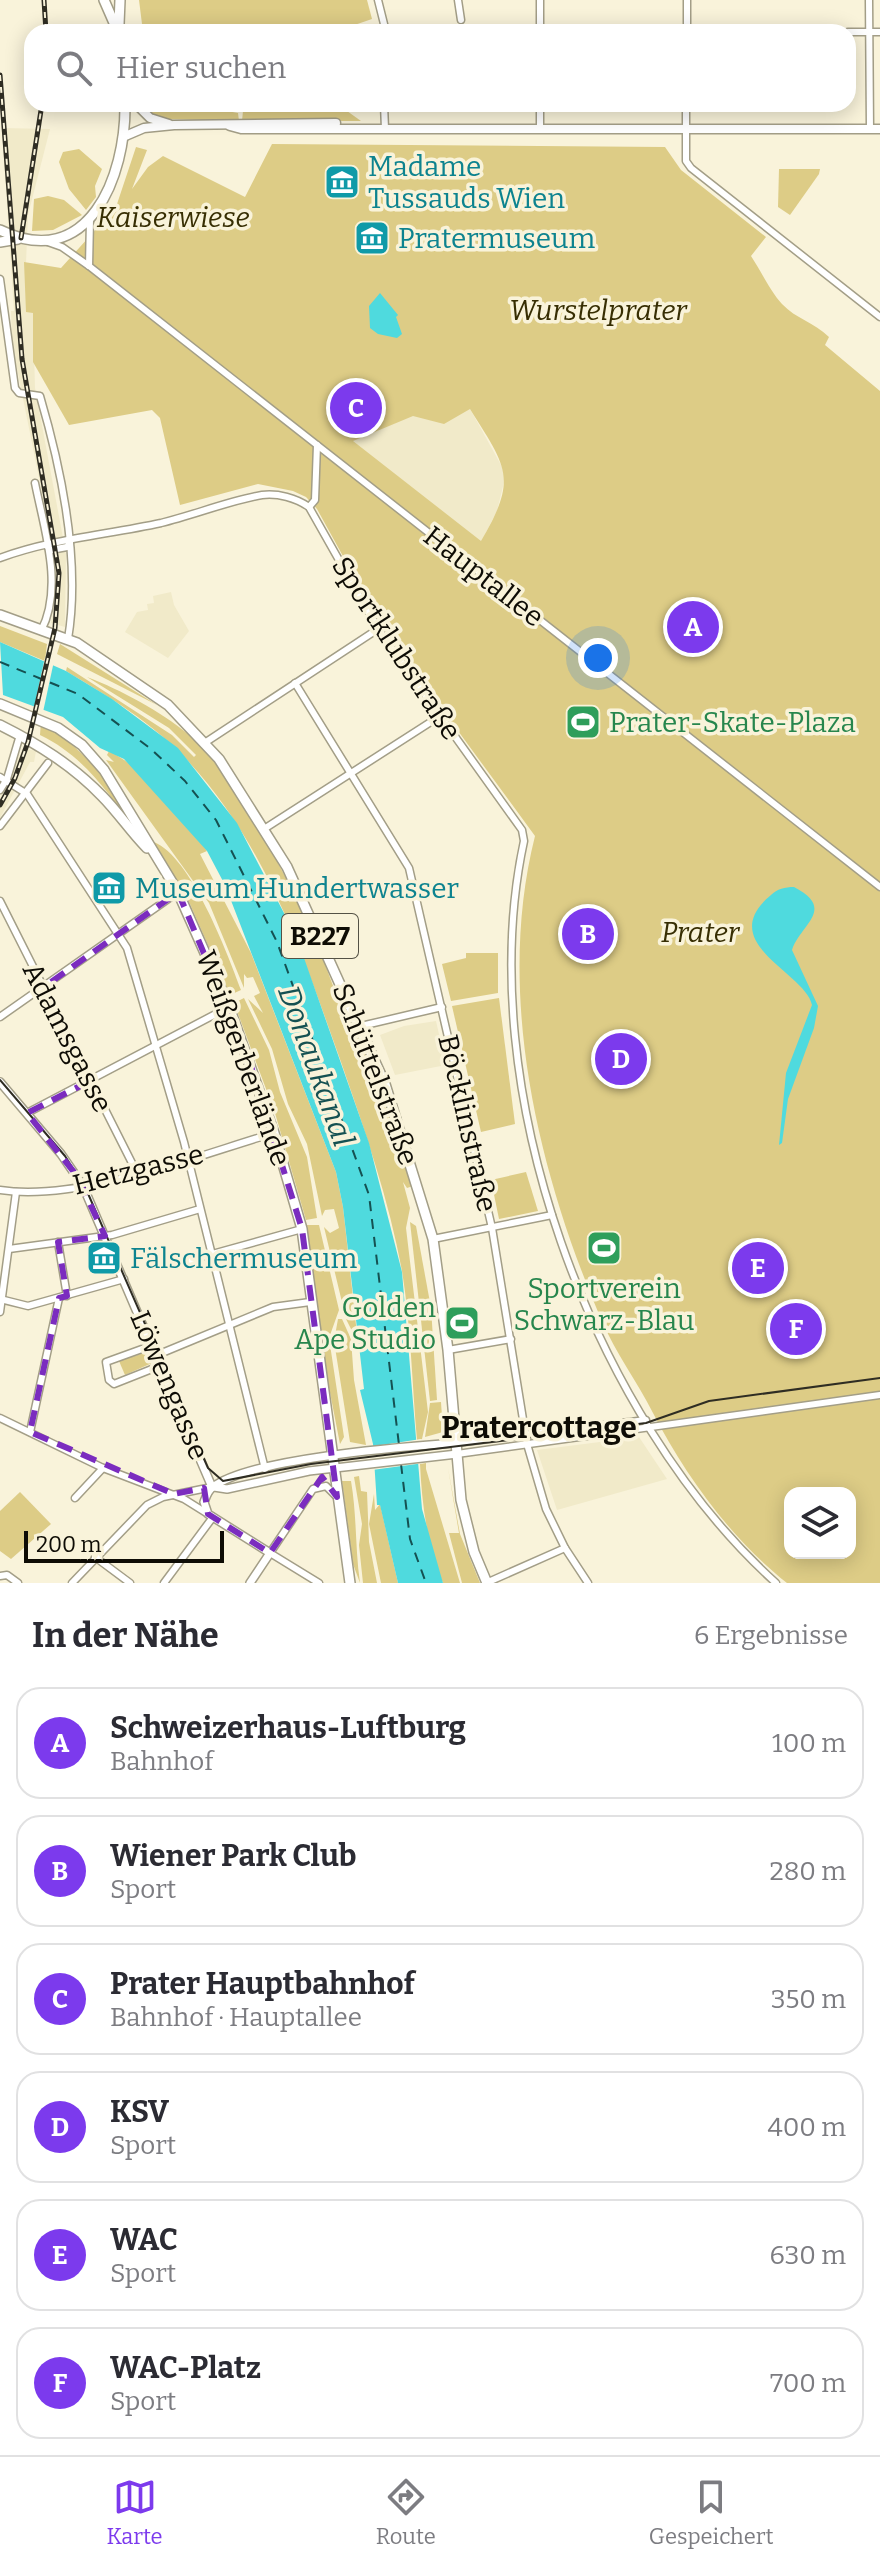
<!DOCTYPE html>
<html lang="de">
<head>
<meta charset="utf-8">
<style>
  body { margin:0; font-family:Bitter,serif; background:#f2f2f3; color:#2b2b33 }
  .controls { position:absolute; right:24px; bottom:24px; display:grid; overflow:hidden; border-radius:16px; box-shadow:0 4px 20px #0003 }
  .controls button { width:72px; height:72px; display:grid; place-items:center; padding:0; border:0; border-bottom:2px solid #e1e1e2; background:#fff; color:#2b2b33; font:40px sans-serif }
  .scale { position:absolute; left:24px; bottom:20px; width:200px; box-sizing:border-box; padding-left:8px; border:4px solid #0e0c05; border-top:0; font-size:22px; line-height:28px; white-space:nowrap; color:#0e0c05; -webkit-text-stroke:6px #f9f3da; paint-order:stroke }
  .you { position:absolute; left:598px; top:658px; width:28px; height:28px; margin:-20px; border:6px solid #fff; border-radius:50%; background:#1a73e8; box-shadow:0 0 0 12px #1a73e833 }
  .badge { display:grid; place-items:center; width:52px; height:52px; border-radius:50%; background:#7c3aed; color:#fff; font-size:26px; font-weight:700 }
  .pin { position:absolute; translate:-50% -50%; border:4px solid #fff; box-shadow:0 2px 8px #0006 }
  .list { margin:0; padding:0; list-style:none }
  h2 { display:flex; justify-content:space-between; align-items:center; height:104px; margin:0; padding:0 32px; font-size:34px }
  h2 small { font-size:26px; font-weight:400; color:#7c7c81 }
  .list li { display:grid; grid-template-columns:52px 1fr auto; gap:24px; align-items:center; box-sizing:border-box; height:112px; margin:0 16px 16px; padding:0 16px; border:2px solid #e1e1e2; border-radius:24px }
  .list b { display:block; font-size:30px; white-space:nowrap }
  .list p { margin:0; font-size:26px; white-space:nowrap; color:#7c7c81 }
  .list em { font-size:26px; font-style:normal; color:#7c7c81 }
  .icon { flex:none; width:44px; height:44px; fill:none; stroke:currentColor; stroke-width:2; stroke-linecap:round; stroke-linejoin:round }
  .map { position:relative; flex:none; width:880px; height:1583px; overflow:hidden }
  .search { position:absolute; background:#fff; box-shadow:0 4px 20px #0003; left:24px; right:24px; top:24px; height:88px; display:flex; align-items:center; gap:20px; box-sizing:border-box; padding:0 28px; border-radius:24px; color:#7c7c81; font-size:30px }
  .sheet { height:872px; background:#fff }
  nav { display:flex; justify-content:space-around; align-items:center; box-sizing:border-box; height:112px; border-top:2px solid #e1e1e2; background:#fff; font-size:22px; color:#7c7c81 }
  nav a { display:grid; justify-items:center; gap:4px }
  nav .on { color:#7c3aed }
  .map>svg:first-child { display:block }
  .built { fill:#f1eac9 }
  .green { fill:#ddcc86; fill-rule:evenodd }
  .water { fill:#4fdade }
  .pier { fill:#f9f3da }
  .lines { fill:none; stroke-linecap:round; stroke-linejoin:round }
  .ferry { stroke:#155152; stroke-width:2; stroke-dasharray:10 8; stroke-linecap:butt }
  .minor-casing { stroke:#a39e87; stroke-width:9 }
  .tertiary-casing { stroke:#a39e87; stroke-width:10 }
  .secondary-casing { stroke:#a39e87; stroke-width:11 }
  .primary-casing { stroke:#a39e87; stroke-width:12 }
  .minor { stroke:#fff; stroke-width:6 }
  .tertiary { stroke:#fff; stroke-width:7 }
  .secondary { stroke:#fff; stroke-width:8 }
  .primary { stroke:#fff; stroke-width:9 }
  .tram { stroke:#2f2d23; stroke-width:2 }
  .rail-casing { stroke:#2f2d23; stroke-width:5 }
  .rail { stroke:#f9f3da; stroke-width:2; stroke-dasharray:6; stroke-linecap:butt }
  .marked { fill:none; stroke:#7b2cbf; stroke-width:6; stroke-dasharray:16 10; stroke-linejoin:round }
  .labels { text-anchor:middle; stroke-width:7; stroke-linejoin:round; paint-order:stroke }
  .shield { fill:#f9f3da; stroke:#545145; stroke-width:2 }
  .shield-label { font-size:26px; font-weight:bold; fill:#0e0c05 }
  .culture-label { font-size:28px; fill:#0d838f; stroke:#f9f3da; text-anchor:start }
  .park-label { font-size:28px; font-style:italic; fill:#372e03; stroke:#f9f3da }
  .street-label { font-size:28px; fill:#0e0c05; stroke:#f9f3da }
  .leisure-label { font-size:28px; fill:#27864d; stroke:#f9f3da; text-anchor:start }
  .water-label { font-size:30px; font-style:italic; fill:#155152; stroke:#f9f3da }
  .neighbourhood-label { font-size:30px; font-weight:bold; fill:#0e0c05; stroke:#f9f3da }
</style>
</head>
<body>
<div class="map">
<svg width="880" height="1583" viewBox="0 0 880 1583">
  <rect width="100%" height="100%" fill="#f9f3da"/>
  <!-- built -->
  <g class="built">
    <polygon points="2,128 50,129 28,215 25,287 33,313 35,388 66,554 65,627 51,623 56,598 55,557 12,344 11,311 14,311"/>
    <polygon points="464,398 506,474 497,511 481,542 352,441 349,406"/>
    <polygon points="171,592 174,605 189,631 168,658 125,632 137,612 148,610 147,604 154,603 153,596"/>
    <polygon points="23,748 36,751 34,762 30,762 0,818 0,798"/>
    <polygon points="436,1021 446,1065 395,1075 380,1035 404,1026"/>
    <polygon points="639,1437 667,1479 557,1510 537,1450"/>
  </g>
  <!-- green -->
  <g class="green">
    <polygon points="139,0 367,0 372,19 334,32 143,32"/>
    <polygon points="153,108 227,111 238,113 239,121 168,119 149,113"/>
    <polygon points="347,111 361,121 242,121 243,111"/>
    <path d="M272 144 665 147 681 170 766 237 751 256C761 271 770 291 782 304 796 319 814 322 829 337L825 345 880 391V1583H787C731 1539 685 1475 653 1413 637 1381 616 1354 601 1319 538 1172 495 994 535 836L382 627 317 509 306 497 293 491 258 484 180 505 160 418 152 410 69 425 33 362V313L26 312 24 262 61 268 116 207 136 147 147 150 132 189 148 167 163 156 245 197ZM470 409C507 468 518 478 481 541L353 441 413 416 444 424ZM790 1493H850V1553H790Z"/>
    <polygon points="79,149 102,169 95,186 96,197 86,210 69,189 59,162 63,152"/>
    <polygon points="779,169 820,169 819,174 790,215 778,207"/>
    <polygon points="48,196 64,200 82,215 53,230 32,231 34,199"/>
    <polygon points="0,626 47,644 45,661 0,642"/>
    <polygon points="60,644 157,705 57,654"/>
    <path d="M67 667 172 735 194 757 196 755 169 728 87 677C121 690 160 711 188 734 233 771 289 881 314 936 329 970 337 1008 360 1036L413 1186 407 1188 403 1182 410 1208 406 1228 428 1412 422 1439 417 1440C412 1384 411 1326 402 1271 389 1200 365 1131 341 1062 302 953 267 846 187 760 153 723 109 697 66 671Z"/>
    <path d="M41 721C90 755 106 778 135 829 108 793 84 756 40 735Z"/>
    <path d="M109 751C147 770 183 816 207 851L200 854 251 953 336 1172 343 1207 358 1343 346 1319 324 1227 330 1233 339 1228 334 1209 325 1210 322 1216 307 1144 288 1104 272 1049 248 999 263 1013 254 996 260 993 253 977 247 978 244 974V988L209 903 106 760 114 762 107 755Z"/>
    <path d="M154 842C191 857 227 952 241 990L230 995 190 904Z"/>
    <polygon points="466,953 498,953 498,993 451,1001 442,964 466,958"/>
    <polygon points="244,998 269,1050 280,1092 307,1157 317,1218 306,1220 275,1113 234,1003"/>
    <polygon points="499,998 515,1124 481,1132 452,1006"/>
    <polygon points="526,1172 538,1211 499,1219 491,1180"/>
    <polygon points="410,1222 416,1226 431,1308 437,1400 430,1401"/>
    <polygon points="307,1225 319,1225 339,1310 329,1338 344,1437 340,1444 325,1367"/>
    <polygon points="338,1319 342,1319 351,1339 354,1380 366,1445 350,1442 334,1341"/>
    <polygon points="147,1352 152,1363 125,1375 119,1361"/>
    <polygon points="441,1402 443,1432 425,1437 430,1403"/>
    <path d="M426 1463V1469L460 1583H443C427 1545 422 1505 420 1464Z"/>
    <polygon points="448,1468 460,1534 480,1583 462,1583 449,1533 459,1533"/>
    <polygon points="359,1476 361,1491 367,1492 369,1542 377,1583 363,1583 359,1545 362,1524 354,1477"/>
    <path d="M342 1481H351C357 1516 355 1548 360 1583L353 1564Z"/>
    <polygon points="20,1492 51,1524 11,1559 0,1551 0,1511"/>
    <polygon points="374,1494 375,1510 380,1504 398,1583 381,1583 369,1524"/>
  </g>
  <!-- water -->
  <g class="water">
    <polygon points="380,293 398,315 396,317 402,334 397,338 378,334 370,328 369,306"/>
    <polygon points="0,642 66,671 112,699 178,748 237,823 297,938 369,1143 402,1272 422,1509 443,1583 398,1583 380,1505 377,1505 373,1444 360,1390 364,1389 343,1207 336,1172 225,885 207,851 124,759 100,748 63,717 3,695"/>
    <path d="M794 887C837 909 800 925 792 950L818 1006 814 1028 788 1099 782 1143 779 1145 786 1073 812 1005C806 973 713 943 771 895 777 889 785 887 794 887Z"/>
  </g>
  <!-- pier -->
  <g class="pier">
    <polygon points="45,657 54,661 43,712 34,708"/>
    <polygon points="421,1439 424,1463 372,1470 369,1447"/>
  </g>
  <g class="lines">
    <!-- ferry -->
    <g class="ferry">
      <polyline points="0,662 78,694 151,749 185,781 216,820 277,942 369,1195 399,1445"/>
      <polyline points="401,1464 410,1539 426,1583"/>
    </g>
    <defs>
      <g id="minor">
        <polyline points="378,0 386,32"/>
        <polyline points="458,0 461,20"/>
        <polyline points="540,0 540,32"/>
        <polyline points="869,0 870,129"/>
        <polyline points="386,30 530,30"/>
        <polyline points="540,30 732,31"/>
        <polyline points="745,31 819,32"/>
        <polyline points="687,32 687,0"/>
        <polyline points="848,32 880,32"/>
        <polyline points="384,104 385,129"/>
        <polyline points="686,104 686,161 691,168 880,317"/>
        <polyline points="540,128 540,104"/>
        <polyline points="45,241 62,247 89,266 880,887"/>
        <polyline points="89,266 90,220"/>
        <path d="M0 279 15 388 19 393 40 396C62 471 81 561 68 639"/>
        <path d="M35 483C44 529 64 587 41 631"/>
        <polyline points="309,507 315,500 317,445"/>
        <polyline points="47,546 51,550 67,547 70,542"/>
        <path d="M0 558C51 539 106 535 161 523 194 515 228 501 262 495 278 493 296 498 309 507L378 629 522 830 524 841C471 1086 591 1416 776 1583"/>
        <polyline points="295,683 409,868 492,1228 527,1444 546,1509 565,1548 588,1583"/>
        <polyline points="206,742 378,629"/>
        <polyline points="0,777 27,794 127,948 184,1142 265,1469"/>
        <polyline points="0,790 7,779 20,735"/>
        <polyline points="0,826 48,763"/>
        <polyline points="264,829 440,716"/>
        <polyline points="0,901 137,1173"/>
        <polyline points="0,1017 178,892"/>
        <polyline points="361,1026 442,1007"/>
        <polyline points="27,1113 229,1007"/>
        <path d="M0 1190C80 1202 196 1156 274 1133"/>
        <polyline points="433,1239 552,1215"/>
        <polyline points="58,1242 67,1296"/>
        <polyline points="9,1249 112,1235 200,1209"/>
        <polyline points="180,1263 302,1229"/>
        <polyline points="0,1299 28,1306 124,1279"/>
        <polyline points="0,1312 16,1192"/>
        <polyline points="153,1345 106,1362 109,1380 114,1384 162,1365"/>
        <polyline points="448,1350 511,1339"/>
        <polyline points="157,1355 273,1307 310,1302"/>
        <polyline points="0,1418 103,1468 184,1499 208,1514"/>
        <polyline points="30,1432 59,1298"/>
        <polyline points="456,1443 646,1420"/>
        <polyline points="457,1454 880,1395"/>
        <polyline points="75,1498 103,1468"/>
        <polyline points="95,1557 130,1583"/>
        <polyline points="0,1576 7,1575 18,1583"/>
        <polyline points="72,1583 147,1505 163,1497 212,1487"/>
        <polyline points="164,1583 213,1517"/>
        <polyline points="319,1583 270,1553 313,1489 326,1486 337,1497"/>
        <polyline points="486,1583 565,1548"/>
      </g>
      <g id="tertiary">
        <polyline points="0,1082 61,1154 83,1186 212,1487"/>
        <polyline points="214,1487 227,1489 309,1471 457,1454"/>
        <path d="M250 1583 270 1553 208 1514 204 1502C206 1497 208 1490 213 1487 251 1458 404 1447 456 1443"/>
      </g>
      <g id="secondary">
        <polyline points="136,104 150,118 169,124"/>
        <polyline points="230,126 241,129 880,129"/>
        <polyline points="123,137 144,128 174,125 336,123"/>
      </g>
      <g id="primary">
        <polyline points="104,0 118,32"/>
        <polyline points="119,24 120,0"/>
        <path d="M0 230C89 273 126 176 125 104"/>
        <polyline points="0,242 18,239"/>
        <polyline points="0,615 77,643 168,705 219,759 287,867 385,1084 433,1239 448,1350 461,1500 474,1552 487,1583"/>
        <polyline points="0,704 58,728 82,745 104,770 178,892 229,1007 274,1133 302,1229 350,1583"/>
        <path d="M0 725C38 744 72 765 102 796 118 812 131 832 147 848"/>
      </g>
    </defs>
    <!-- minor casing -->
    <use href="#minor" class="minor-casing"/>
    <!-- tertiary casing -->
    <use href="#tertiary" class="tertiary-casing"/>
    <!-- secondary casing -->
    <use href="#secondary" class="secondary-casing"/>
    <!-- primary casing -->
    <use href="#primary" class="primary-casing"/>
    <!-- minor -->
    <use href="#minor" class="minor"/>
    <!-- tertiary -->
    <use href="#tertiary" class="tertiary"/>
    <!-- secondary -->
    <use href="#secondary" class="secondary"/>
    <!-- primary -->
    <use href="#primary" class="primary"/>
    <!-- tram -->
    <polyline class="tram" points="0,1080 65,1156 86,1189 208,1468 223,1481 311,1464 646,1423 709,1401 880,1378"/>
    <defs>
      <g id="rail">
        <polyline points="44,0 46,32"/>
        <polyline points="0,75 22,359 59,573 55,628 28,742 15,778 0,805"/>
        <polyline points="21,238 42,104"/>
      </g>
    </defs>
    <!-- rail casing -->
    <use href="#rail" class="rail-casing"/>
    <!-- rail -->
    <use href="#rail" class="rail"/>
  </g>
  <!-- marked area -->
  <path class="marked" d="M178 892 249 1060 302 1229 337 1497 322 1477 270 1553 208 1514 204 1488 174 1494 30 1432 59 1298 67 1296 58 1242 105 1236 77 1176 27 1113 90 1081 44 987Z"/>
  <!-- icons -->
  <defs>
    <symbol id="museum-square" viewBox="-11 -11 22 22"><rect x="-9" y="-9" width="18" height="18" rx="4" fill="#0f9aa8" stroke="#f9f3da"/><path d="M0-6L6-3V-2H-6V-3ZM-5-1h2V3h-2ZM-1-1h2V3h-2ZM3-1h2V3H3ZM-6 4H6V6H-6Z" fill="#fff"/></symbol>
    <symbol id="stadium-square" viewBox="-11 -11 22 22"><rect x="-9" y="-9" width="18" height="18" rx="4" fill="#2e9e5b" stroke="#f9f3da"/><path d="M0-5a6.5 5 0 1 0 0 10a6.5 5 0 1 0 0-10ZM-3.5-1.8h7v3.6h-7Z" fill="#fff"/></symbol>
  </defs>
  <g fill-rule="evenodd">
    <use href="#museum-square" x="322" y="162" width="40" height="40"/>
    <use href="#museum-square" x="352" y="218" width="40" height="40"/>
    <use href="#stadium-square" x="563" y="702" width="40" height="40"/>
    <use href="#museum-square" x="89" y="868" width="40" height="40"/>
    <use href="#stadium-square" x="584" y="1228" width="40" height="40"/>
    <use href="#museum-square" x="84" y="1238" width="40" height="40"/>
    <use href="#stadium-square" x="442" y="1303" width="40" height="40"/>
  </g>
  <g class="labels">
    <!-- shield labels -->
    <rect class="shield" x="282" y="914" width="76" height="44" rx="6"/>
    <g class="shield-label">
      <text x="320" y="945">B227</text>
    </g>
    <!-- culture labels -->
    <g class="culture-label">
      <text x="368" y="176">Madame<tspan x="368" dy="32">Tussauds Wien</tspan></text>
      <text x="398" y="248">Pratermuseum</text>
      <text x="135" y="898">Museum Hundertwasser</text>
      <text x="130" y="1268">Fälschermuseum</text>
    </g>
    <!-- park labels -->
    <g class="park-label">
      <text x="173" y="227">Kaiserwiese</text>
      <text x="598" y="320">Wurstelprater</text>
      <text x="700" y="942">Prater</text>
    </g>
    <!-- street labels -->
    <g class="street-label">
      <text transform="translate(484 576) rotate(38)" y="10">Hauptallee</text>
      <text transform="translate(397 648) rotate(57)" y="10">Sportklubstraße</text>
      <text transform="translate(68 1037) rotate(63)" y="10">Adamsgasse</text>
      <text transform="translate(244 1058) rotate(70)" y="10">Weißgerberlände</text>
      <text transform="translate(376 1074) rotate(69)" y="10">Schüttelstraße</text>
      <text transform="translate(468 1123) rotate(77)" y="10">Böcklinstraße</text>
      <text transform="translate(138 1169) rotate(-14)" y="10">Hetzgasse</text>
      <text transform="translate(170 1385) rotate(67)" y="10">Löwengasse</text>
    </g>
    <!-- leisure labels -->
    <g class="leisure-label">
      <text x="609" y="732">Prater-Skate-Plaza</text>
      <text x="604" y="1298" text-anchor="middle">Sportverein<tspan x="604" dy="32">Schwarz-Blau</tspan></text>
      <text x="436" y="1317" text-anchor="end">Golden<tspan x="436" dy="32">Ape Studio</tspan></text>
    </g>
    <!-- water labels -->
    <g class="water-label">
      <text transform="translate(316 1066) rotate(70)" y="10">Donaukanal</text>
    </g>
    <!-- neighbourhood labels -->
    <g class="neighbourhood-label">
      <text x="539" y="1438">Pratercottage</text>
    </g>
  </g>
</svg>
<div class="controls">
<button><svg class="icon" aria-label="layers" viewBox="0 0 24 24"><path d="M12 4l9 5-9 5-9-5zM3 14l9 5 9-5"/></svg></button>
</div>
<div class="scale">200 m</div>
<div class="you"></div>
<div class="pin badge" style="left:693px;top:627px">A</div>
<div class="pin badge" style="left:588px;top:934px">B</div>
<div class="pin badge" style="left:356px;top:408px">C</div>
<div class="pin badge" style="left:621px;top:1059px">D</div>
<div class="pin badge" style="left:758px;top:1268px">E</div>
<div class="pin badge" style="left:796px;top:1329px">F</div>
<div class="search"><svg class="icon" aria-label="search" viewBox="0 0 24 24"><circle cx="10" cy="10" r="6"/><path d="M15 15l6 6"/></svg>Hier suchen</div>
</div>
<section class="sheet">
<h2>In der Nähe<small>6 Ergebnisse</small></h2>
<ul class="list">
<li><span class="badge">A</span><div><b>Schweizerhaus-Luftburg</b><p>Bahnhof</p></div><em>100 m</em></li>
<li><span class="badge">B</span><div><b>Wiener Park Club</b><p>Sport</p></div><em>280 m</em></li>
<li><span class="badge">C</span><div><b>Prater Hauptbahnhof</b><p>Bahnhof · Hauptallee</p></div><em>350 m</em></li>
<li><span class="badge">D</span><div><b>KSV</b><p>Sport</p></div><em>400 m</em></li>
<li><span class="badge">E</span><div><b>WAC</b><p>Sport</p></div><em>630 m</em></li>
<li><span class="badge">F</span><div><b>WAC-Platz</b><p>Sport</p></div><em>700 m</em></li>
</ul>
</section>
<nav>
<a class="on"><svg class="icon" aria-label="map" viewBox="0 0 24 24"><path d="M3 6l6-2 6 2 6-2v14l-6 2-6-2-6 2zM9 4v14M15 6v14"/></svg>Karte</a>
<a><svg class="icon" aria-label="directions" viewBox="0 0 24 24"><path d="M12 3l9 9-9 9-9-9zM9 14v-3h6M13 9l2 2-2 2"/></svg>Route</a>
<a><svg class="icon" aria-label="saved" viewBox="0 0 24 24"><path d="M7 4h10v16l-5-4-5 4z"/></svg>Gespeichert</a>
</nav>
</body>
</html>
